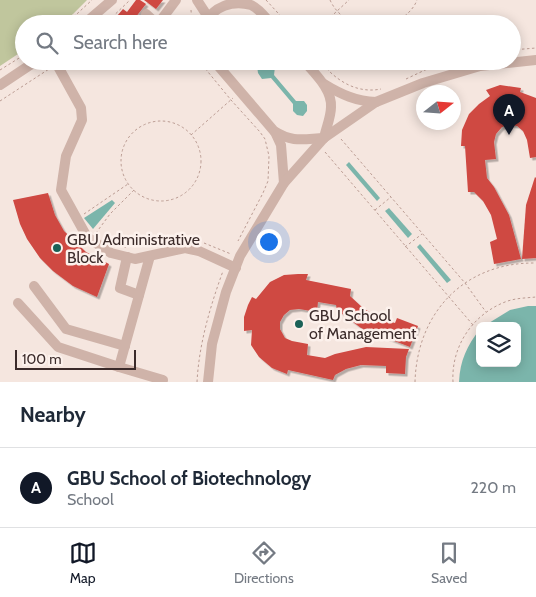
<!DOCTYPE html>
<html lang="en">
<head>
<meta charset="utf-8">
<style>
  body { margin:0; font-family:Cabin,sans-serif; background:#f2f2f3; color:#1f2937 }
  .controls { position:absolute; right:15px; bottom:15px; display:grid; overflow:hidden; border-radius:8px; box-shadow:0 2px 12px #0003 }
  .controls button { width:45px; height:45px; display:grid; place-items:center; padding:0; border:0; border-bottom:1px solid #e0e1e3; background:#fff; color:#1f2937; font:25px sans-serif }
  .compass { position:absolute; left:416px; top:85px; width:45px; height:45px; border-radius:50%; background:#fff; box-shadow:0 2px 12px #0003; rotate:73deg }
  .scale { position:absolute; left:15px; bottom:12px; width:121px; box-sizing:border-box; padding-left:5px; border:2px solid #3b2b2a; border-top:0; font-size:14px; line-height:18px; white-space:nowrap; color:#3b2b2a; -webkit-text-stroke:4px #fcf1ec; paint-order:stroke }
  .you { position:absolute; left:268px; top:241px; width:18px; height:18px; margin:-12px; border:4px solid #fff; border-radius:50%; background:#1a73e8; box-shadow:0 0 0 8px #1a73e833 }
  .badge { display:grid; place-items:center; width:32px; height:32px; border-radius:50%; background:#111827; color:#fff; font-size:16px; font-weight:700 }
  .pin { position:absolute; translate:-50% -41px; filter:drop-shadow(0 1px 2px #0008) }
  .pin::after { content:''; position:absolute; top:26px; width:18px; height:15px; background:inherit; clip-path:polygon(0 0,100% 0,50% 100%) }
  .list { margin:0; padding:0; list-style:none }
  h2 { display:flex; justify-content:space-between; align-items:center; height:65px; margin:0; padding:0 20px; font-size:21px }
  h2 small { font-size:16px; font-weight:400; color:#747a83 }
  .list li { display:grid; grid-template-columns:32px 1fr auto; gap:15px; align-items:center; box-sizing:border-box; height:80px; padding:0 20px; border-top:1px solid #e0e1e3 }
  .list b { display:block; font-size:19px; white-space:nowrap }
  .list p { margin:0; font-size:16px; white-space:nowrap; color:#747a83 }
  .list em { font-size:16px; font-style:normal; color:#747a83 }
  .icon { flex:none; width:28px; height:28px; fill:none; stroke:currentColor; stroke-width:2; stroke-linecap:round; stroke-linejoin:round }
  .map { position:relative; flex:none; width:536px; height:382px; overflow:hidden }
  .search { position:absolute; background:#fff; box-shadow:0 2px 12px #0003; left:15px; right:15px; top:15px; height:55px; display:flex; align-items:center; gap:12px; box-sizing:border-box; padding:0 18px; border-radius:28px; color:#747a83; font-size:19px }
  .sheet { height:145px; background:#fff }
  nav { display:flex; justify-content:space-around; align-items:center; box-sizing:border-box; height:70px; border-top:1px solid #e0e1e3; background:#fff; font-size:14px; color:#747a83 }
  nav a { display:grid; justify-items:center; gap:2px }
  nav .on { color:#111827 }
  .map>svg:first-child { display:block }
  .green { fill:#c0c69d }
  .water { fill:#7bb5ab }
  .building { fill:#cf4843; filter:url(#shadow) }
  .lines { fill:none; stroke-linecap:round; stroke-linejoin:round }
  .path { stroke:#bb9c93; stroke-width:1; stroke-dasharray:2.5 2.5; stroke-linecap:butt }
  .minor { stroke:#cfb3a9; stroke-width:10 }
  .poi-dot { fill:#1b6157; stroke:#fcf1ec; stroke-width:2 }
  .labels { text-anchor:middle; stroke-width:5; stroke-linejoin:round; paint-order:stroke }
  .poi-label { font-size:16px; fill:#3b2b2a; stroke:#fcf1ec; text-anchor:start }
</style>
</head>
<body>
<div class="map">
<svg width="536" height="382" viewBox="0 0 536 382">
  <defs>
    <filter id="shadow"><feDropShadow dx="2.5" dy="2.5" stdDeviation="0" flood-color="#0004"/></filter>
  </defs>
  <rect width="100%" height="100%" fill="#f5e6df"/>
  <!-- green -->
  <polygon class="green" points="0,0 87,0 73,14 60,24 24,24 24,50 0,66"/>
  <!-- water -->
  <g class="water">
    <polygon points="256,61 271,61 275,67 274,75 296,101 304,101 307,105 307,111 303,116 297,115 293,111 293,104 271,78 262,79 258,73 257,66 258,64"/>
    <polygon points="349,162 380,198 377,201 346,165"/>
    <polygon points="112,200 115,203 93,229 84,218"/>
    <polygon points="389,208 412,234 408,238 385,211"/>
    <polygon points="420,244 451,280 447,283 417,247"/>
    <path d="M528 306H536V382H459C460 360 467 346 480 329V363H517V326H484L510 310Z"/>
  </g>
  <!-- building -->
  <g class="building">
    <polygon points="136,0 140,0 146,4 135,18 143,24 127,24 117,16 123,9 127,12"/>
    <polygon points="144,0 163,0 156,9"/>
    <polygon points="500,85 521,88 520,92 536,98 536,157 530,158 527,140 523,131 517,126 510,125 502,127 496,134 494,142 496,159 485,160 487,178 494,187 509,215 521,259 494,264 490,242 497,239 491,215 483,201 474,192 468,192 465,146 461,146 462,130 469,114 479,104 490,96 486,90"/>
    <polygon points="535,177 536,178 536,258 522,259 526,205"/>
    <polygon points="48,193 55,215 64,231 86,252 109,264 97,297 73,286 53,271 40,258 27,239 20,224 13,200"/>
    <polygon points="298,274 308,274 306,280 351,289 350,296 363,308 381,319 395,323 397,318 418,326 410,347 361,328 337,310 336,305 318,302 317,312 299,309 290,310 284,315 280,322 280,329 285,338 292,341 308,344 307,355 325,358 335,354 366,347 409,349 406,357 405,374 386,373 386,366 361,365 346,369 335,375 333,380 288,370 287,374 272,368 259,357 251,345 252,330 244,331 244,317 248,305 252,297 256,299 270,282 284,275"/>
  </g>
  <g class="lines">
    <!-- path -->
    <g class="path">
      <polyline points="266,0 288,24"/>
      <path d="M330 0C335 11 344 19 356 24"/>
      <polyline points="191,10 192,24"/>
      <polyline points="66,24 92,0"/>
      <polyline points="105,24 130,0"/>
      <polyline points="323,24 349,0"/>
      <path d="M392 24C402 19 413 11 417 0"/>
      <polyline points="512,50 536,48"/>
      <polyline points="199,61 231,100 260,132 265,139 269,156 268,181 263,193 238,241"/>
      <path d="M320 61C335 80 356 94 381 89"/>
      <polyline points="0,70 24,55"/>
      <polyline points="406,79 425,70 455,61"/>
      <polyline points="0,101 49,69"/>
      <circle cx="161" cy="161" r="40"/>
      <polyline points="191,135 233,98"/>
      <polyline points="341,139 465,283 486,312"/>
      <polyline points="325,152 473,325"/>
      <polyline points="375,210 391,197"/>
      <polyline points="84,214 128,184"/>
      <polyline points="96,233 110,214 134,190"/>
      <polyline points="204,243 231,254"/>
      <polyline points="405,247 422,234"/>
      <path d="M125 248 126 243C135 244 145 246 154 244 172 242 182 235 201 241"/>
      <path d="M197 382C199 344 210 307 223 271"/>
      <path d="M415 382C417 312 465 262 536 263"/>
      <path d="M453 382C451 347 472 315 505 302 515 298 526 298 536 297"/>
    </g>
    <!-- minor -->
    <g class="minor">
      <polyline points="197,0 208,17"/>
      <polyline points="146,14 157,24"/>
      <polyline points="84,24 112,0"/>
      <polyline points="158,24 176,0"/>
      <path d="M205 24C213 6 233 0 251 5 260 9 265 17 271 24"/>
      <polyline points="55,61 81,108 82,120 66,156 61,190 87,237 111,253 135,259 185,248 199,251 236,268"/>
      <path d="M214 61 274 131C293 143 303 139 324 138"/>
      <path d="M304 61C315 74 332 89 331 107 331 117 326 128 324 138"/>
      <path d="M324 84C342 95 356 101 376 102"/>
      <polyline points="0,85 36,61"/>
      <polyline points="275,132 281,145 284,183"/>
      <polyline points="127,257 120,288 139,295"/>
      <polyline points="34,286 66,329 125,346"/>
      <polyline points="18,303 58,347 119,367 150,256"/>
      <polyline points="119,367 163,380"/>
      <polyline points="208,382 212,344 226,292 240,256 284,183 324,138 376,102 423,83 480,66 536,60"/>
    </g>
  </g>
  <!-- markers -->
  <g class="poi-dot">
    <circle cx="57" cy="248" r="5"/>
    <circle cx="299" cy="324" r="5"/>
  </g>
  <g class="labels">
    <!-- poi labels -->
    <g class="poi-label">
      <text x="67" y="245">GBU Administrative<tspan x="67" dy="18">Block</tspan></text>
      <text x="309" y="321">GBU School<tspan x="309" dy="18">of Management</tspan></text>
    </g>
  </g>
</svg>
<div class="controls">
<button><svg class="icon" aria-label="layers" viewBox="0 0 24 24"><path d="M12 4l9 5-9 5-9-5zM3 14l9 5 9-5"/></svg></button>
</div>
<svg class="compass" viewBox="-18 -18 36 36"><path d="M0-13l5 13h-10z" fill="#e53935"/><path d="M0 13l5-13h-10z" fill="#747a83"/></svg>
<div class="scale">100 m</div>
<div class="you"></div>
<div class="pin badge" style="left:509px;top:135px">A</div>
<div class="search"><svg class="icon" aria-label="search" viewBox="0 0 24 24"><circle cx="10" cy="10" r="6"/><path d="M15 15l6 6"/></svg>Search here</div>
</div>
<section class="sheet">
<h2>Nearby<small></small></h2>
<ul class="list">
<li><span class="badge">A</span><div><b>GBU School of Biotechnology</b><p>School</p></div><em>220 m</em></li>
</ul>
</section>
<nav>
<a class="on"><svg class="icon" aria-label="map" viewBox="0 0 24 24"><path d="M3 6l6-2 6 2 6-2v14l-6 2-6-2-6 2zM9 4v14M15 6v14"/></svg>Map</a>
<a><svg class="icon" aria-label="directions" viewBox="0 0 24 24"><path d="M12 3l9 9-9 9-9-9zM9 14v-3h6M13 9l2 2-2 2"/></svg>Directions</a>
<a><svg class="icon" aria-label="saved" viewBox="0 0 24 24"><path d="M7 4h10v16l-5-4-5 4z"/></svg>Saved</a>
</nav>
</body>
</html>
